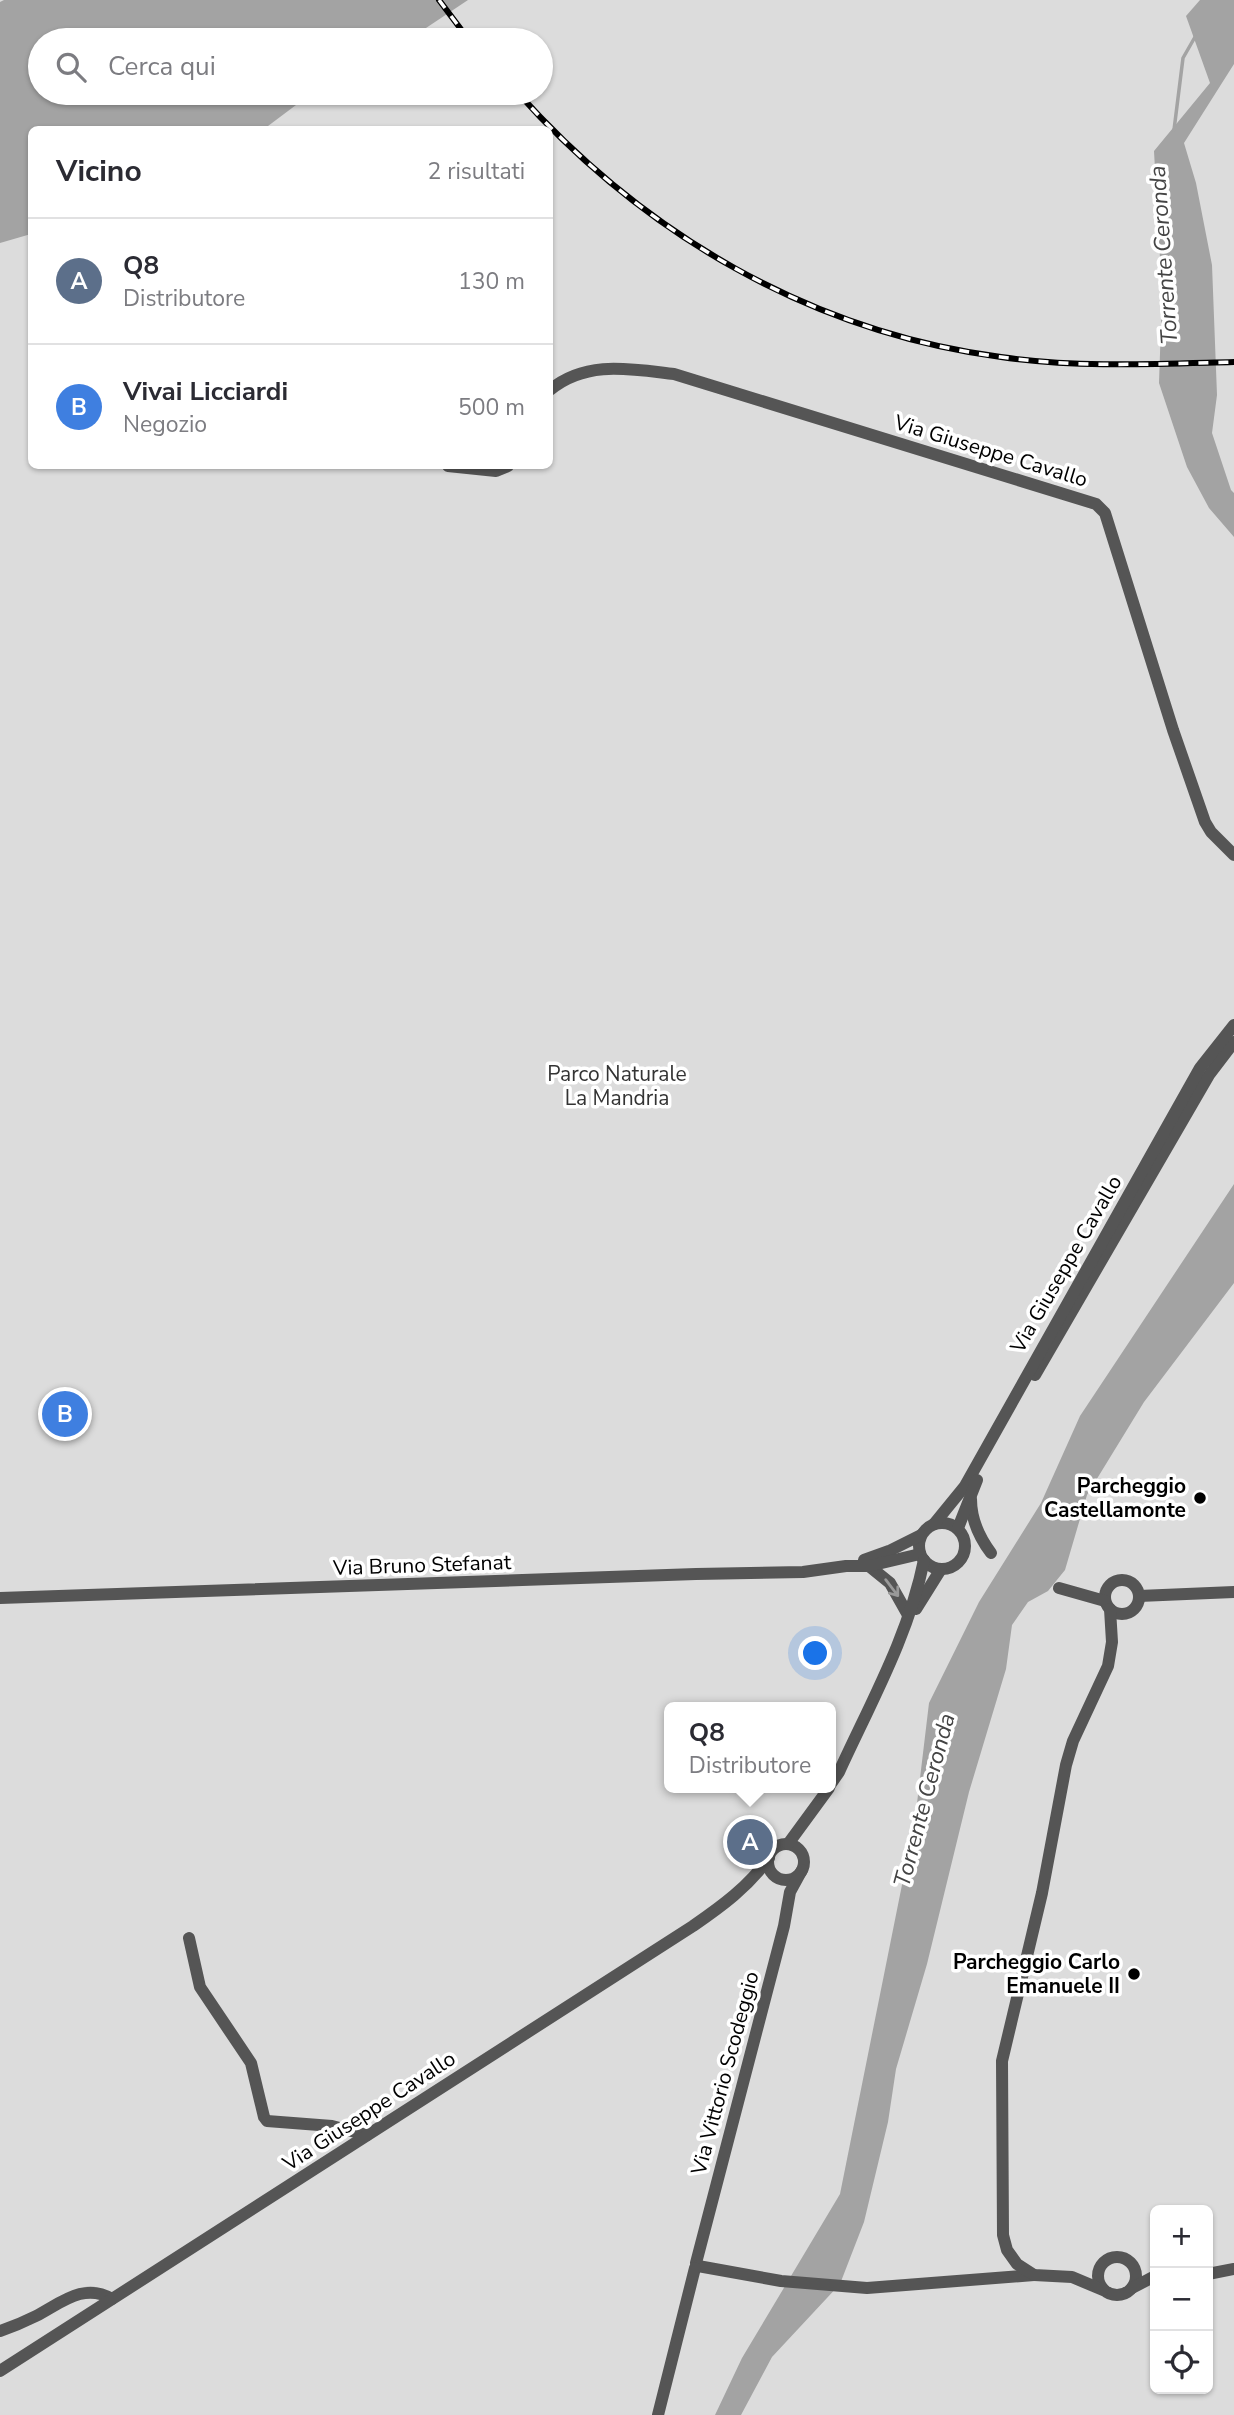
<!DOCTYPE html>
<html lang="it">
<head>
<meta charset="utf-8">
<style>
  body { margin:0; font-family:"Nunito Sans",sans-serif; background:#f7f7f7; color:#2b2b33 }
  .controls { position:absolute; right:21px; bottom:21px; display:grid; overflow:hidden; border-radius:10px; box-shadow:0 2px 5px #0004 }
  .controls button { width:63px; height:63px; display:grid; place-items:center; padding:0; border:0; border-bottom:2px solid #e1e1e2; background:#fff; color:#2b2b33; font:35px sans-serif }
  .you { position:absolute; left:816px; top:1654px; width:24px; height:24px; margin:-18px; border:5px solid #fff; border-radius:50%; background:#1a73e8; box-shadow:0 0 0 10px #1a73e833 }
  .badge { display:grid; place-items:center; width:46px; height:46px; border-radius:50%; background:#0f766e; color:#fff; font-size:23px; font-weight:700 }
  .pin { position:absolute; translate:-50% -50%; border:4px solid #fff; box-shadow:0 2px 7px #0006 }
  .popup { position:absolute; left:664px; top:1702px; width:172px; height:91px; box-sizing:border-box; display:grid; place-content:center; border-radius:10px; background:#fff; filter:drop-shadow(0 2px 5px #0005); font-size:23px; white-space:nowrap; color:#7c7c81 }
  .popup b { font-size:26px; color:#2b2b33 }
  .popup::after { content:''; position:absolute; left:50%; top:100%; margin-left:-14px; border:14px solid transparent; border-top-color:#fff }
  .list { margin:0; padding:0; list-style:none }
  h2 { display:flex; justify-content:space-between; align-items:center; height:91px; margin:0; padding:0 28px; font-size:30px }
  h2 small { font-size:23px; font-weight:400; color:#7c7c81 }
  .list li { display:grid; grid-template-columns:46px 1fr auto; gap:21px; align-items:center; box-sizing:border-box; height:126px; padding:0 28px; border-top:2px solid #e1e1e2 }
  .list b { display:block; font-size:26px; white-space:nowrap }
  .list p { margin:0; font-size:23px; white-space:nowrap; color:#7c7c81 }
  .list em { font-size:23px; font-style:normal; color:#7c7c81 }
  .icon { flex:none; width:38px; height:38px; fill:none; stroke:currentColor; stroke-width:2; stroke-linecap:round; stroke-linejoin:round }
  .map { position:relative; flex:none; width:1234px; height:2415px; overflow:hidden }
  .search { position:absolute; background:#fff; box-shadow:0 2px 5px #0004; left:28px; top:28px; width:525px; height:77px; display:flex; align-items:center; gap:18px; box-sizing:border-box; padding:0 24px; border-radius:38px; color:#7c7c81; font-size:26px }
  .panel { position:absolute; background:#fff; box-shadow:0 2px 5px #0004; left:28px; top:126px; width:525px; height:343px; border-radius:10px }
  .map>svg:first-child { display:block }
  .green { fill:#dcdcdc; fill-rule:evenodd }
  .water { fill:#a3a3a3 }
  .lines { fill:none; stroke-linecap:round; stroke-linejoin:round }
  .stream { stroke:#a3a3a3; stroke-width:3.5 }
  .minor { stroke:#555; stroke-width:12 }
  .rail-casing { stroke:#000; stroke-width:6 }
  .rail { stroke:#fff; stroke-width:3.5; stroke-dasharray:10; stroke-linecap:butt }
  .oneway { stroke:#999 }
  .poi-dot { fill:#000; stroke:#fff; stroke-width:2.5 }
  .labels { text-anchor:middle; stroke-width:7; stroke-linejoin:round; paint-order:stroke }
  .street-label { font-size:21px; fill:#000; stroke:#fff }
  .park-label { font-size:21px; fill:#333; stroke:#fff }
  .poi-label { font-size:21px; font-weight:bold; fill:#000; stroke:#fff; text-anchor:end }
  .water-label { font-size:23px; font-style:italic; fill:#444; stroke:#fff }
</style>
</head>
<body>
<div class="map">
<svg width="1234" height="2415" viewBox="0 0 1234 2415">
  <rect width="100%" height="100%" fill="#fff"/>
  <!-- green -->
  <path class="green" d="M0 0H1234V2415H0ZM40 40H541V93H40ZM32 130H550V466H32ZM670 1707H830V1788H670ZM1155 2210H1208V2389H1155Z"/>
  <!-- water -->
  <g class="water">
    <polygon points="4,0 468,0 408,40 40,40 40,93 312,93 264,129 32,130 31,234 0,243 0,2"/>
    <polygon points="1200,0 1234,0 1234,64 1184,143 1196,183 1212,265 1217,395 1212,433 1231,490 1234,493 1234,537 1209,508 1187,467 1159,383 1162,294 1154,151 1210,83 1186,16"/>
    <polygon points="1234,1184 1234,1283 1144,1402 1087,1495 1065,1570 1048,1591 1028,1602 1012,1625 1006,1669 969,1792 927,1964 896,2069 888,2122 864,2222 840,2284 772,2357 741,2415 715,2415 742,2358 840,2194 915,1820 929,1703 979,1602 1041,1503 1080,1416"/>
  </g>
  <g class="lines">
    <!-- stream -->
    <polyline class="stream" points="1174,130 1183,58 1195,37"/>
    <!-- minor -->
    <g class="minor">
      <path d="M550 390C586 360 630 369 674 374L1096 504 1105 513 1173 730 1205 822 1211 832 1234 855"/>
      <polyline points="448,466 496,471 508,466"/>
      <polyline points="1035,1375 1209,1075 1234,1042"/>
      <path d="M971 1499C971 1519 979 1537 991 1553"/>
      <circle cx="942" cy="1546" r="23"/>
      <polyline points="934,1524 965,1486 1200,1068 1234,1025"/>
      <polyline points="958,1528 977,1480"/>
      <polyline points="864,1560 889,1551 921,1535"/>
      <polyline points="869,1566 890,1583 908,1615"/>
      <circle cx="1122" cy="1597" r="17"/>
      <polyline points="1059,1588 1105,1601"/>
      <polyline points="1139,1596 1234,1592"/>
      <polyline points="0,1598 696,1574 803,1572 846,1566 869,1566 920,1554"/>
      <polyline points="916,1609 941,1569"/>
      <path d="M830 1785 839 1772C870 1704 909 1635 924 1560"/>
      <circle cx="786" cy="1862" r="18"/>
      <polyline points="788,1844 829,1788"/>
      <polyline points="189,1938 200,1987 251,2063 264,2117 267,2121 332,2126 367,2135"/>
      <circle cx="1117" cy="2276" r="19"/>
      <polyline points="696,2263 784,1926 790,1892 802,1870"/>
      <polyline points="698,2266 781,2281 867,2288 1034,2275"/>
      <polyline points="1208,2274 1234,2269"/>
      <polyline points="1132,2288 1155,2276"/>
      <polyline points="1103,2290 1072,2277 1034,2275 1017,2264 1007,2250 1003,2235 1002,2061 1042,1893 1066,1765 1073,1741 1108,1666 1112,1642 1110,1609"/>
      <path d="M0 2331C12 2327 24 2322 36 2316 61 2303 84 2282 112 2299"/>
      <path d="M0 2371 693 1926C722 1906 748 1887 769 1858"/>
      <polyline points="658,2415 695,2268"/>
    </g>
    <defs>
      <g id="rail">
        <polyline points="439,0 469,40"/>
        <path d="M518 93C644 234 811 332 1001 357 1078 368 1156 364 1234 362"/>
      </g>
    </defs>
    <!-- rail casing -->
    <use href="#rail" class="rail-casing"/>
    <!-- rail -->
    <use href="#rail" class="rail"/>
  </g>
  <!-- one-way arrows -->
  <defs><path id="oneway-shaft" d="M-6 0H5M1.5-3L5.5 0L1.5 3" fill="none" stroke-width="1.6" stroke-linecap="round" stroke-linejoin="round" transform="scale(1.75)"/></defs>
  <use class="oneway" href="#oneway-shaft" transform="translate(892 1588) rotate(53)"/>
  <!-- markers -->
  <g class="poi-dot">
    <circle cx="1200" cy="1498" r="7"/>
    <circle cx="1134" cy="1974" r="7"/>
  </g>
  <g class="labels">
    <!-- street labels -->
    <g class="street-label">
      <text transform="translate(991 451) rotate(17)" y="7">Via Giuseppe Cavallo</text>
      <text transform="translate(1066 1264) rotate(-60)" y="7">Via Giuseppe Cavallo</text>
      <text transform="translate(422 1565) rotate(-2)" y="7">Via Bruno Stefanat</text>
      <text transform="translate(725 2073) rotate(-75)" y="7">Via Vittorio Scodeggio</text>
      <text transform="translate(369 2111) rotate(-33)" y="7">Via Giuseppe Cavallo</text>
    </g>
    <!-- park labels -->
    <g class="park-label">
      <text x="617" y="1081">Parco Naturale<tspan x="617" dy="24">La Mandria</tspan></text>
    </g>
    <!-- poi labels -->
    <g class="poi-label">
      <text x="1186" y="1493">Parcheggio<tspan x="1186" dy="24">Castellamonte</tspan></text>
      <text x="1120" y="1969">Parcheggio Carlo<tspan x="1120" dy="24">Emanuele II</tspan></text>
    </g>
    <!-- water labels -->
    <g class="water-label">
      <text transform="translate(1163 255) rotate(-94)" y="8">Torrente Ceronda</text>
      <text transform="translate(924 1800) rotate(-75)" y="8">Torrente Ceronda</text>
    </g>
  </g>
</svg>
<div class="controls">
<button>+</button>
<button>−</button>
<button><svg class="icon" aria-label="locate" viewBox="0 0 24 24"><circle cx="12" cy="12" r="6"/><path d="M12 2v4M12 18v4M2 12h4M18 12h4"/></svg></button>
</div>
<div class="you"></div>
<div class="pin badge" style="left:750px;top:1842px;background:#5c6f8a">A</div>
<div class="popup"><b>Q8</b>Distributore</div>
<div class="pin badge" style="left:65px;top:1414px;background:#3f7fe0">B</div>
<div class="search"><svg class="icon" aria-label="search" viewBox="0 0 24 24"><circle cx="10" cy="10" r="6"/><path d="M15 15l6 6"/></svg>Cerca qui</div>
<section class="panel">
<h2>Vicino<small>2 risultati</small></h2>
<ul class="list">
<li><span class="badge" style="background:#5c6f8a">A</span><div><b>Q8</b><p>Distributore</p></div><em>130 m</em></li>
<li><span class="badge" style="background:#3f7fe0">B</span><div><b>Vivai Licciardi</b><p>Negozio</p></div><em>500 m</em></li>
</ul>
</section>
</div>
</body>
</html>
